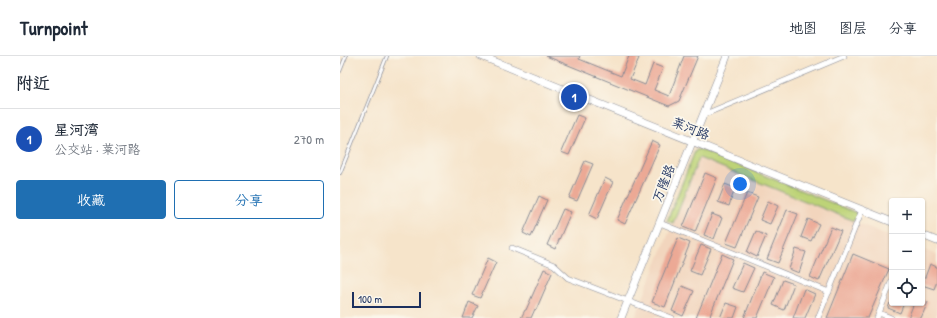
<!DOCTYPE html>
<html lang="zh">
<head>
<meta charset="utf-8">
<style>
  body { margin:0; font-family:"Patrick Hand","LXGW WenKai TC",sans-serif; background:#f2f2f3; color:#1f2937 }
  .controls { position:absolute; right:12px; bottom:12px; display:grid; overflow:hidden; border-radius:4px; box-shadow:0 1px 3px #0004 }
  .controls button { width:36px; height:36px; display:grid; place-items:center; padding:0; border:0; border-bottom:1px solid #e0e1e3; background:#fff; color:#1f2937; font:20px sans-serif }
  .scale { position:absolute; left:12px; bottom:10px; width:69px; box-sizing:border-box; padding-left:4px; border:2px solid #1b2f5e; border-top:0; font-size:11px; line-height:14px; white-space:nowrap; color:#1b2f5e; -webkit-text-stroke:3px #fbf7ec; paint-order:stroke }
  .you { position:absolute; left:400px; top:128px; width:14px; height:14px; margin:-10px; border:3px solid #fff; border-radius:50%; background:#1a73e8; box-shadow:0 0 0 6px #1a73e833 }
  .badge { display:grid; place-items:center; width:26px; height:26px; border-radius:50%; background:#1f6fb2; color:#fff; font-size:13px; font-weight:700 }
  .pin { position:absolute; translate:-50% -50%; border:2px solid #fff; box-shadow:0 1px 4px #0006 }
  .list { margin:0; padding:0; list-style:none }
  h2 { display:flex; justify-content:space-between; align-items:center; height:52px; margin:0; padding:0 16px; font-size:17px }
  h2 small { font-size:13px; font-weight:400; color:#747a83 }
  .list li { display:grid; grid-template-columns:26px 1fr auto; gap:12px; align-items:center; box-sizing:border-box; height:60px; padding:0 16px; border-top:1px solid #e0e1e3 }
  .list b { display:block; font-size:15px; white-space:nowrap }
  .list p { margin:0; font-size:13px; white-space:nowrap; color:#747a83 }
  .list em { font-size:13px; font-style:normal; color:#747a83 }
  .actions { display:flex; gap:8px; padding:12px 16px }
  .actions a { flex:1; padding:9px 0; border:1px solid #1f6fb2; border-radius:4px; text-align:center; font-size:14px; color:#1f6fb2 }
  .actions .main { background:#1f6fb2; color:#fff }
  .icon { flex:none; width:22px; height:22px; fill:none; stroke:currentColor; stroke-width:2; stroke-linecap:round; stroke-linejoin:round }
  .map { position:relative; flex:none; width:597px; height:262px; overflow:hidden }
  header { display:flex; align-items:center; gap:24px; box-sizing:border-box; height:56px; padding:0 20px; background:#fff; border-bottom:1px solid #e0e1e3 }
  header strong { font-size:19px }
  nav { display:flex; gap:22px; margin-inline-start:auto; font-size:14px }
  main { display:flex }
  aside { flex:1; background:#fff }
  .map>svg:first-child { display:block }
  .built { fill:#f2d5bd }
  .green { fill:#bdd377; stroke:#6c816a }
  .building { fill:#eca995 }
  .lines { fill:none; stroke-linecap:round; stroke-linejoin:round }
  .lane-casing { stroke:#888a94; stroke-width:4 }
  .street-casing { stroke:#888a94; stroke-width:6 }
  .secondary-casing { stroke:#888a94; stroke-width:8 }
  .lane { stroke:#fff; stroke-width:2.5 }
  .street { stroke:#fff; stroke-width:5 }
  .secondary { stroke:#fff; stroke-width:7 }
  .labels { text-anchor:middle; stroke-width:3.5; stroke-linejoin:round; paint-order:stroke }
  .street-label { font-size:13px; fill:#1b2f5e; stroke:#fbf7ec }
</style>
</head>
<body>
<header>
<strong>Turnpoint</strong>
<nav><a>地图</a><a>图层</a><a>分享</a></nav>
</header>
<main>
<aside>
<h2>附近<small></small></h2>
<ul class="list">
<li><span class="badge" style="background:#1a4fb4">1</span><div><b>星河湾</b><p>公交站 · 莱河路</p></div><em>270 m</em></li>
</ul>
<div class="actions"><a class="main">收藏</a><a>分享</a></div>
</aside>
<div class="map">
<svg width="597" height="262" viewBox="0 0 597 262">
  <rect width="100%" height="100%" fill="#fbf7ec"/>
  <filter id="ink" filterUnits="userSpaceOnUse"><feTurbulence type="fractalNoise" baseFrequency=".025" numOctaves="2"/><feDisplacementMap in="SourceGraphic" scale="8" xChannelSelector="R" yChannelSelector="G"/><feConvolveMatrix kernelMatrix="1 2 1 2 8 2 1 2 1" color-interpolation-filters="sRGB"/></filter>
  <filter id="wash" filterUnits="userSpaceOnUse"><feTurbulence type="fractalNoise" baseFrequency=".012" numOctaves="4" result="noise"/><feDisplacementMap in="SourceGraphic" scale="16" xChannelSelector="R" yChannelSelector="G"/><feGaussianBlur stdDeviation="0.9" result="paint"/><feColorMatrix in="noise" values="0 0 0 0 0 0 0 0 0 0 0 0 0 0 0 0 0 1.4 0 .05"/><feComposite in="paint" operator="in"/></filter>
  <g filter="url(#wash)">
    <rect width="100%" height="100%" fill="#f6e4ca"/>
    <!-- built -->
    <polygon class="built" points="359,102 552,181 552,247 582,247 582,193 597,199 597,262 295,262"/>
    <!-- green -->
    <polygon class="green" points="359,93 517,157 514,165 359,102 333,167 327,165 355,95"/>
    <g id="blocks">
      <!-- building -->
      <g class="building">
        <polygon points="206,0 240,0 239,3 281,20 289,0 293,0 299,2 290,23 305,29 313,8 323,12 314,34 329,40 344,0 358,0 339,45 329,50"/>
        <polygon points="237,59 245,62 229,99 221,96"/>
        <polygon points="312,85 320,89 285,168 277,164"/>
        <polygon points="245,105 253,108 237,145 229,142"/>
        <polygon points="365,117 377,122 355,176 343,171"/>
        <polygon points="265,122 273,126 257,163 249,159"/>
        <polygon points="385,128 395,132 389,150 378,146"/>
        <polygon points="407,137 418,141 397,191 386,187"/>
        <polygon points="199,140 207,144 191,181 183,177"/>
        <polygon points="428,145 438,150 430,168 420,164"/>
        <polygon points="223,153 231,156 215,193 207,189"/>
        <polygon points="447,154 458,158 438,207 427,203"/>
        <polygon points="372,158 382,162 374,183 364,179"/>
        <polygon points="468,163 479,168 471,185 461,181"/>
        <polygon points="491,171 501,175 479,225 470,221"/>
        <polygon points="416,175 426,180 417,201 407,196"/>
        <polygon points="338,182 350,187 325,251 312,246"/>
        <polygon points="361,189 371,193 360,219 350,215"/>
        <polygon points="456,193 466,196 459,217 449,213"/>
        <polygon points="382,198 393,203 369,262 356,262"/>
        <polygon points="513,198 549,213 528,262 487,262"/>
        <polygon points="148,202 156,206 140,242 132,239"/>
        <polygon points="403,207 414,212 403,236 392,232"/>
        <polygon points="590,208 597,211 597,225 594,233 582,229"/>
        <polygon points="204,213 212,217 196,254 195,253 191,262 181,262 185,254 186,254"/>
        <polygon points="422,216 434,221 417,262 404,262"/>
        <polygon points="443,224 454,228 444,254 433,249"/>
        <polygon points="342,230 354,235 343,260 332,255"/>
        <polygon points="464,233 475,238 465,262 453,262"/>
        <polygon points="582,244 588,246 581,262 568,262 574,247 582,247"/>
        <polygon points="129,246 138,250 132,262 123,262"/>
        <polygon points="386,247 398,251 394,262 380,262"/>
        <polygon points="550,247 564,247 560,257 548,252"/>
      </g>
    </g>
  </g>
  <g filter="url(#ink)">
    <use href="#blocks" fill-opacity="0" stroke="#888a94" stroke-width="1"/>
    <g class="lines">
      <defs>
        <g id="lane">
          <polyline points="0,15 6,0"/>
          <polyline points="0,117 47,0"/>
        </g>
        <g id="street">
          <polyline points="363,59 504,0"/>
          <polyline points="320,167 489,236"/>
          <polyline points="172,192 214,209 228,222 332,262"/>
          <polyline points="539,257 551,262"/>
          <polyline points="478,262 522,154"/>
          <polyline points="537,262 552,224"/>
        </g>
        <g id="secondary">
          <polyline points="141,0 552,166"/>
          <polyline points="582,179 597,185"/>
          <polyline points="281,262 387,0"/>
        </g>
      </defs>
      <!-- lane casing -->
      <use href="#lane" class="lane-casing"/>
      <!-- street casing -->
      <use href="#street" class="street-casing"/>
      <!-- secondary casing -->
      <use href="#secondary" class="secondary-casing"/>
      <!-- lane -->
      <use href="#lane" class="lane"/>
      <!-- street -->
      <use href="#street" class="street"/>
      <!-- secondary -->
      <use href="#secondary" class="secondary"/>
    </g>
  </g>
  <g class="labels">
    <!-- street labels -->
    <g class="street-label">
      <text transform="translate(351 72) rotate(22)" y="5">莱河路</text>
      <text transform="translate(323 127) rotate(-68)" y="5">万隆路</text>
    </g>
  </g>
</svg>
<div class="controls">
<button>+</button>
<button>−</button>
<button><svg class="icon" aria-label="locate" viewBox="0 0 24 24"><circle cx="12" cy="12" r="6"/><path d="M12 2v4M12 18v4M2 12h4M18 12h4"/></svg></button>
</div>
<div class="scale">100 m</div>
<div class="you"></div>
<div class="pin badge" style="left:234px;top:41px;background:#1a4fb4">1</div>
</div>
</main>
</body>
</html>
